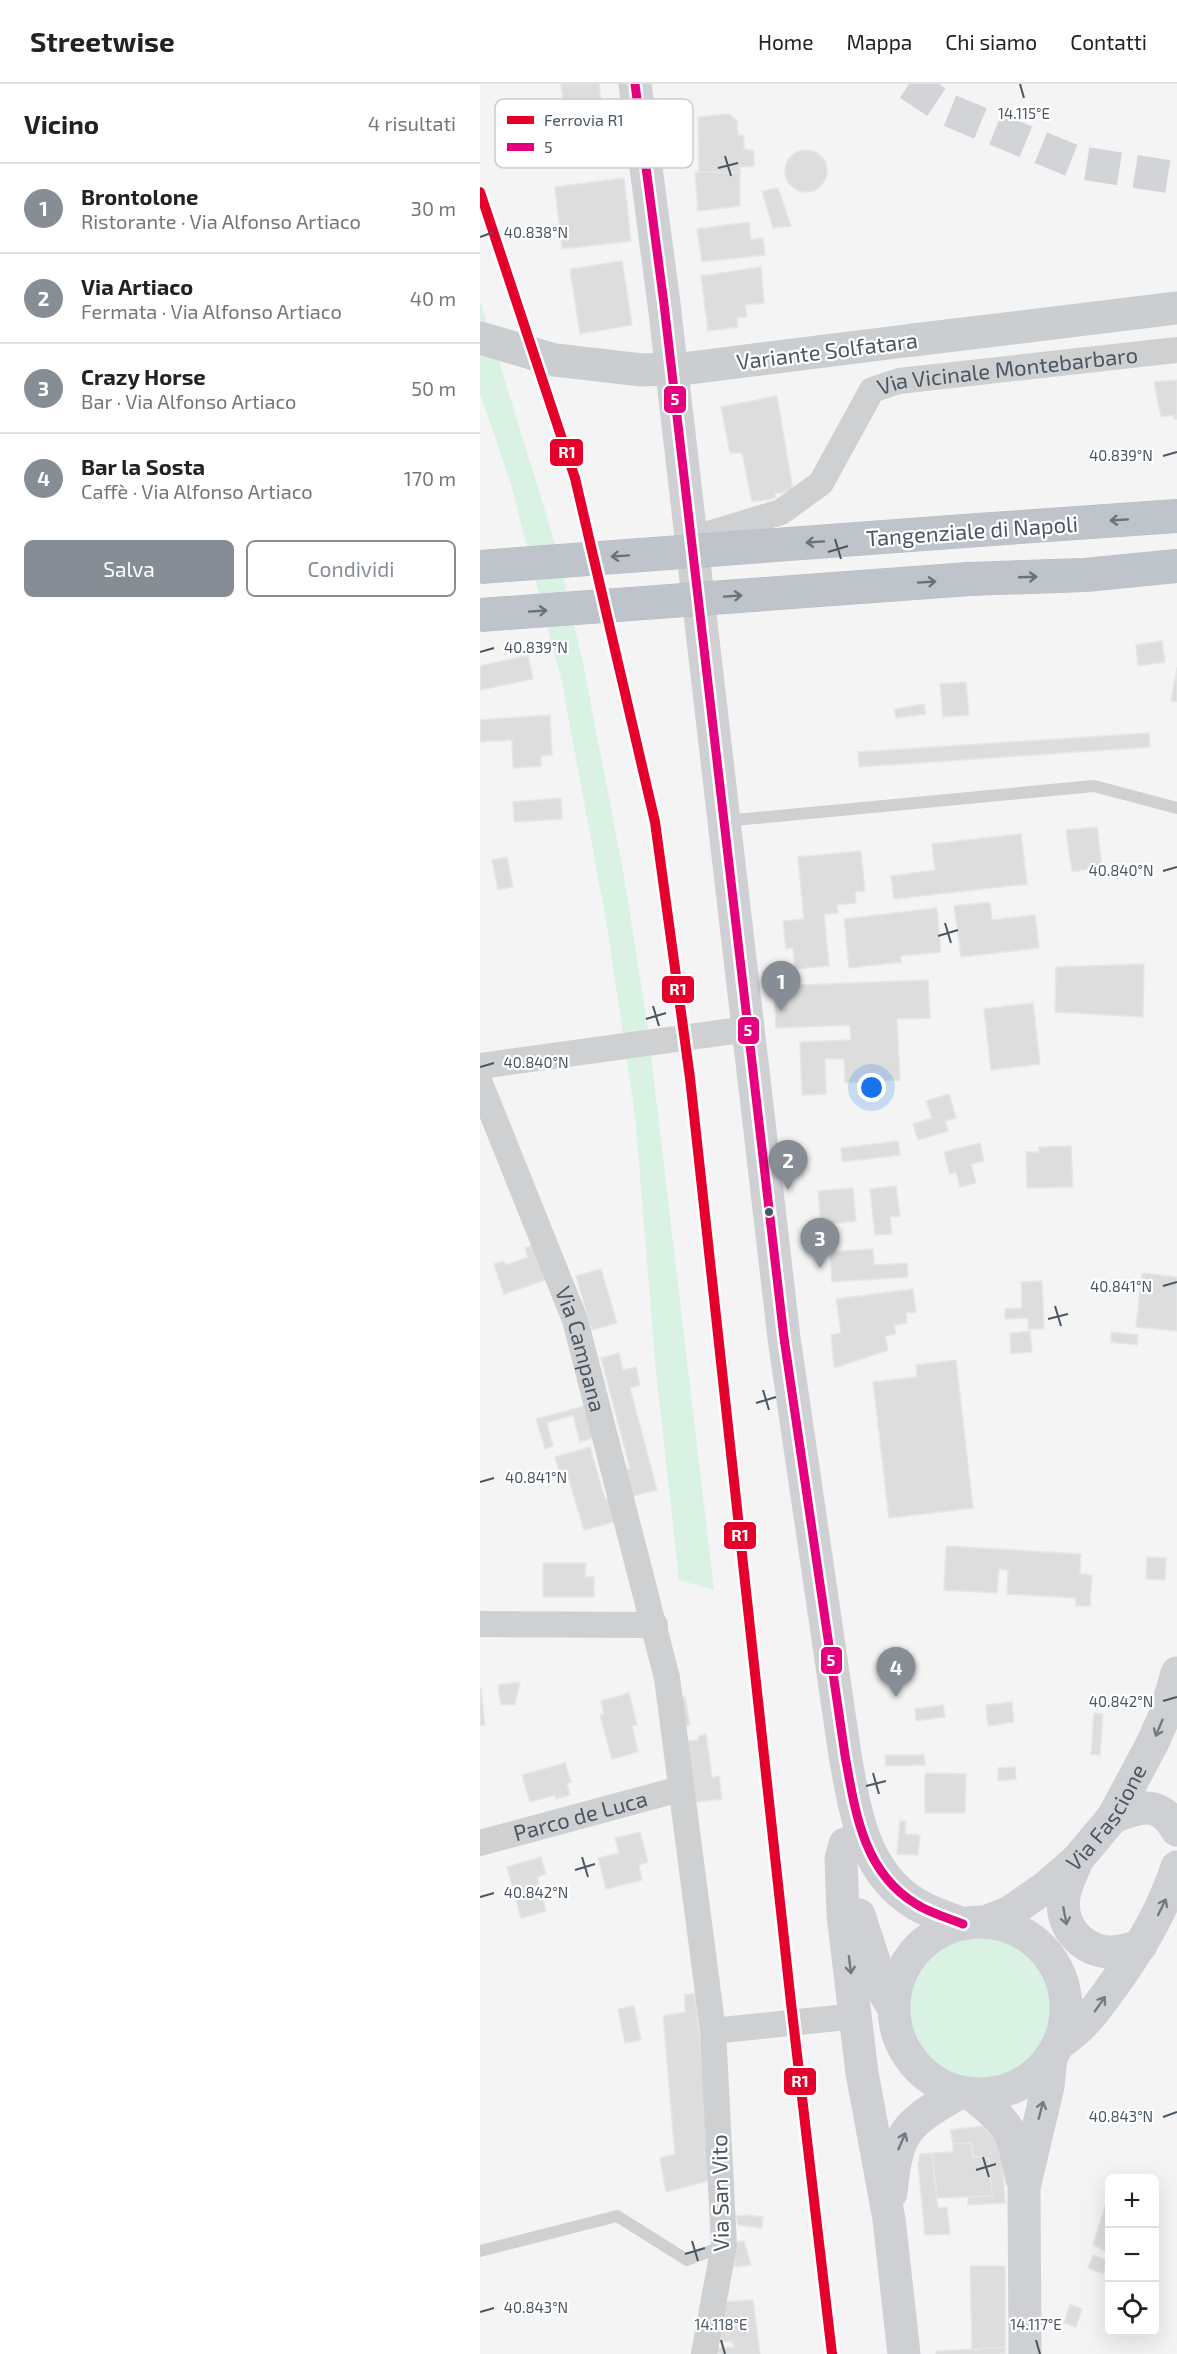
<!DOCTYPE html>
<html lang="it">
<head>
<meta charset="utf-8">
<style>
  body { margin:0; font-family:"Exo 2",sans-serif; background:#f2f2f2; color:#222 }
  .controls { position:absolute; right:18px; bottom:18px; display:grid; overflow:hidden; border-radius:9px; box-shadow:0 6px 24px #0002 }
  .controls button { width:54px; height:54px; display:grid; place-items:center; padding:0; border:0; border-bottom:2px solid #e0e0e0; background:#fff; color:#222; font:30px sans-serif }
  .you { position:absolute; left:392px; top:1004px; width:21px; height:21px; margin:-15px; border:4px solid #fff; border-radius:50%; background:#1a73e8; box-shadow:0 0 0 9px #1a73e833 }
  .badge { display:grid; place-items:center; width:39px; height:39px; border-radius:50%; background:#868d94; color:#fff; font-size:20px; font-weight:700 }
  .pin { position:absolute; translate:-50% -50px; filter:drop-shadow(0 2px 3px #0008) }
  .pin::after { content:''; position:absolute; top:32px; width:21px; height:18px; background:inherit; clip-path:polygon(0 0,100% 0,50% 100%) }
  .list { margin:0; padding:0; list-style:none }
  h2 { display:flex; justify-content:space-between; align-items:center; height:78px; margin:0; padding:0 24px; font-size:26px }
  h2 small { font-size:20px; font-weight:400; color:#767676 }
  .list li { display:grid; grid-template-columns:39px 1fr auto; gap:18px; align-items:center; box-sizing:border-box; height:90px; padding:0 24px; border-top:2px solid #e0e0e0 }
  .list b { display:block; font-size:22px; white-space:nowrap }
  .list p { margin:0; font-size:20px; white-space:nowrap; color:#767676 }
  .list em { font-size:20px; font-style:normal; color:#767676 }
  .actions { display:flex; gap:12px; padding:18px 24px }
  .actions a { flex:1; padding:14px 0; border:2px solid #868d94; border-radius:9px; text-align:center; font-size:21px; color:#868d94 }
  .actions .main { background:#868d94; color:#fff }
  .icon { flex:none; width:33px; height:33px; fill:none; stroke:currentColor; stroke-width:2; stroke-linecap:round; stroke-linejoin:round }
  .map { position:relative; flex:none; width:697px; height:2270px; overflow:hidden }
  header { display:flex; align-items:center; gap:36px; box-sizing:border-box; height:84px; padding:0 30px; background:#fff; border-bottom:2px solid #e0e0e0 }
  header strong { font-size:28px }
  nav { display:flex; gap:33px; margin-inline-start:auto; font-size:21px }
  main { display:flex }
  aside { flex:1; background:#fff }
  .map>svg:first-child { display:block }
  .green { fill:#d9f2e3 }
  .building { fill:#ddddde; stroke:#e5e6e7; stroke-width:1.5 }
  .lines { fill:none; stroke-linecap:round; stroke-linejoin:round }
  .secondary-tunnel { stroke:#d2d4d7; stroke-width:33; stroke-dasharray:33 16; stroke-linecap:butt }
  .highway-casing { stroke:#b9bec3; stroke-width:34 }
  .lane { stroke:#ced0d2; stroke-width:12 }
  .street { stroke:#ced0d2; stroke-width:26 }
  .secondary { stroke:#ced0d4; stroke-width:33 }
  .primary { stroke:#caced1; stroke-width:33 }
  .highway { stroke:#bec4c9; stroke-width:33 }
  .highway-bridge-casing { stroke:#b9bec3; stroke-width:34; stroke-linecap:butt }
  .primary-bridge { stroke:#caced1; stroke-width:33 }
  .highway-bridge { stroke:#bec4c9; stroke-width:33 }
  .bus-1-casing { stroke:#fff; stroke-width:14 }
  .bus-1 { stroke:#e5007d; stroke-width:9 }
  .rail-1-casing { stroke:#fff; stroke-width:15 }
  .rail-1 { stroke:#e4002b; stroke-width:10 }
  .oneway { stroke:#67727b }
  .oneway2 { stroke:#727b84 }
  .ticks { fill:none; stroke:#4a5661; stroke-width:2 }
  .bus-dot { fill:#4a5661; stroke:#fff; stroke-width:2 }
  .labels { text-anchor:middle; stroke-width:4.5; stroke-linejoin:round; paint-order:stroke }
  .street-label { font-size:22px; fill:#4a5661; stroke:#fff }
  .key { fill:#fff; stroke:#c9ccd0; stroke-width:1.5 }
  .key-label { font-size:16px; fill:#4a5661 }
  .ticks-label { font-size:15px; text-anchor:middle; fill:#4a5661; stroke:#fff; stroke-width:4.5; stroke-linejoin:round; paint-order:stroke }
  .line-badge { stroke:#fff; stroke-width:2 }
  .badge-label { font-size:16px; text-anchor:middle; font-weight:bold; fill:#fff }
</style>
</head>
<body>
<header>
<strong>Streetwise</strong>
<nav><a>Home</a><a>Mappa</a><a>Chi siamo</a><a>Contatti</a></nav>
</header>
<main>
<aside>
<h2>Vicino<small>4 risultati</small></h2>
<ul class="list">
<li><span class="badge">1</span><div><b>Brontolone</b><p>Ristorante · Via Alfonso Artiaco</p></div><em>30 m</em></li>
<li><span class="badge">2</span><div><b>Via Artiaco</b><p>Fermata · Via Alfonso Artiaco</p></div><em>40 m</em></li>
<li><span class="badge">3</span><div><b>Crazy Horse</b><p>Bar · Via Alfonso Artiaco</p></div><em>50 m</em></li>
<li><span class="badge">4</span><div><b>Bar la Sosta</b><p>Caffè · Via Alfonso Artiaco</p></div><em>170 m</em></li>
</ul>
<div class="actions"><a class="main">Salva</a><a>Condividi</a></div>
</aside>
<div class="map">
<svg width="697" height="2270" viewBox="0 0 697 2270">
  <rect width="100%" height="100%" fill="#f4f4f4"/>
  <!-- green -->
  <g class="green">
    <polygon points="0,216 74,456 103,579 143,787 167,937 234,1506 199,1496 176,1287 155,1031 126,836 82,599 30,397 0,310"/>
    <circle cx="501" cy="1924" r="72"/>
  </g>
  <!-- building -->
  <g class="building">
    <polygon points="81,0 119,0 124,37 86,42"/>
    <polygon points="249,30 257,37 258,51 264,52 264,65 274,67 274,82 260,83 260,89 219,89 218,33"/>
    <circle cx="326" cy="87" r="21"/>
    <polygon points="215,88 260,89 260,122 218,127"/>
    <polygon points="144,94 151,157 82,165 75,103"/>
    <polygon points="298,104 311,142 293,144 282,107"/>
    <polygon points="269,138 271,156 283,154 285,171 222,178 217,145"/>
    <polygon points="142,177 152,241 100,250 90,185"/>
    <polygon points="281,183 284,219 265,221 267,233 257,234 258,243 228,247 221,192"/>
    <polygon points="697,296 697,335 694,335 694,331 681,333 674,298"/>
    <polygon points="297,312 313,406 295,410 296,414 272,418 262,369 250,369 241,323"/>
    <polygon points="682,557 685,578 658,582 656,561"/>
    <polygon points="48,571 53,595 0,606 0,582"/>
    <polygon points="697,583 697,618 691,617"/>
    <polygon points="486,598 489,631 463,633 460,600"/>
    <polygon points="444,620 446,630 416,634 414,625"/>
    <polygon points="70,631 72,671 61,672 61,682 33,684 32,656 0,658 0,636"/>
    <polygon points="669,649 670,663 379,683 378,668"/>
    <polygon points="81,714 82,735 34,738 33,718"/>
    <polygon points="617,743 622,783 592,788 586,746"/>
    <polygon points="541,750 547,800 414,815 411,792 455,786 452,760"/>
    <polygon points="381,767 385,807 375,808 376,819 357,821 358,829 344,830 349,882 315,885 313,864 306,865 303,837 324,835 318,773"/>
    <polygon points="27,773 33,803 18,806 12,776"/>
    <polygon points="510,818 512,836 555,831 559,864 481,873 474,822"/>
    <polygon points="457,824 461,868 420,872 421,878 369,884 364,835"/>
    <polygon points="664,880 663,933 575,928 576,883"/>
    <polygon points="448,896 450,934 417,935 420,996 365,999 364,975 345,975 346,1010 322,1011 320,958 371,956 370,941 296,944 294,902"/>
    <polygon points="553,919 560,980 511,986 504,925"/>
    <polygon points="469,1010 476,1034 465,1037 468,1047 438,1056 433,1040 452,1034 446,1017"/>
    <polygon points="418,1057 420,1071 362,1078 361,1064"/>
    <polygon points="500,1059 504,1077 491,1080 496,1099 480,1103 476,1088 470,1090 464,1068"/>
    <polygon points="591,1062 593,1103 547,1104 546,1068 559,1068 559,1063"/>
    <polygon points="416,1102 420,1132 410,1133 412,1150 395,1151 390,1105"/>
    <polygon points="373,1104 376,1137 341,1141 338,1107"/>
    <polygon points="59,1159 71,1194 24,1210 14,1180 24,1177 26,1181 48,1173 45,1164"/>
    <polygon points="393,1165 394,1181 427,1179 428,1193 352,1198 350,1168"/>
    <polygon points="121,1185 137,1239 112,1246 96,1192"/>
    <polygon points="662,1189 697,1193 697,1247 656,1243"/>
    <polygon points="562,1197 564,1245 548,1245 548,1234 525,1235 525,1225 542,1224 541,1198"/>
    <polygon points="433,1205 436,1228 426,1229 427,1239 414,1241 416,1250 405,1252 408,1266 354,1284 351,1251 361,1249 356,1215"/>
    <polygon points="550,1247 552,1268 531,1270 530,1249"/>
    <polygon points="631,1248 658,1251 657,1261 631,1258"/>
    <polygon points="139,1269 143,1286 156,1283 160,1301 150,1304 177,1406 152,1412 145,1386 150,1384 121,1274"/>
    <polygon points="476,1276 493,1424 409,1434 393,1298 437,1293 436,1281"/>
    <polygon points="108,1321 117,1353 100,1358 93,1331 67,1339 73,1362 65,1365 56,1335"/>
    <polygon points="110,1363 125,1415 131,1414 138,1437 104,1446 88,1393 81,1395 75,1373"/>
    <polygon points="466,1462 601,1470 600,1490 612,1491 610,1522 596,1522 596,1514 527,1510 528,1486 519,1485 517,1509 464,1506"/>
    <polygon points="667,1473 686,1474 685,1496 666,1495"/>
    <polygon points="63,1479 106,1479 105,1493 114,1493 114,1513 63,1513"/>
    <polygon points="40,1598 35,1620 21,1621 18,1601"/>
    <polygon points="1,1604 5,1641 0,1641 0,1605"/>
    <polygon points="149,1609 157,1641 152,1642 158,1668 132,1675 120,1631 124,1630 121,1617"/>
    <polygon points="205,1613 210,1641 201,1642 196,1615"/>
    <polygon points="532,1618 534,1638 508,1642 506,1621"/>
    <polygon points="463,1621 465,1633 436,1637 435,1625"/>
    <polygon points="614,1629 623,1630 620,1671 611,1670"/>
    <polygon points="226,1650 232,1694 239,1692 242,1715 210,1719 202,1658 218,1656 218,1652"/>
    <polygon points="405,1671 444,1671 445,1681 406,1682"/>
    <polygon points="85,1679 91,1698 87,1699 90,1711 76,1715 75,1711 50,1718 42,1691"/>
    <polygon points="535,1683 536,1695 518,1697 518,1684"/>
    <polygon points="445,1689 486,1690 485,1729 445,1729"/>
    <polygon points="420,1737 426,1737 425,1750 440,1751 438,1771 417,1770"/>
    <polygon points="160,1748 168,1778 159,1781 162,1796 126,1805 118,1774 139,1769 135,1754"/>
    <polygon points="61,1773 66,1790 57,1793 66,1827 41,1834 27,1783"/>
    <polygon points="205,1910 215,1910 235,2095 186,2108 180,2074 195,2070 183,1932 205,1928"/>
    <polygon points="154,1922 161,1956 145,1959 138,1925"/>
    <polygon points="503,2042 515,2055 522,2068 525,2119 488,2121 488,2112 512,2112 509,2074 493,2073 492,2059 473,2060 470,2046"/>
    <polygon points="492,2059 493,2073 509,2074 512,2112 457,2114 452,2069 473,2068 473,2060"/>
    <polygon points="452,2069 458,2124 467,2123 470,2150 445,2151 438,2080 440,2070"/>
    <polygon points="626,2119 630,2120 630,2169 613,2161"/>
    <polygon points="269,2131 283,2133 282,2144 258,2141 256,2132"/>
    <polygon points="264,2157 271,2181 254,2183 256,2158"/>
    <polygon points="613,2171 628,2177 623,2190 608,2184"/>
    <polygon points="490,2182 525,2182 525,2263 492,2266"/>
    <polygon points="273,2216 280,2270 235,2270 236,2264 254,2263 252,2257 238,2258 241,2218"/>
    <polygon points="590,2220 602,2225 596,2243 584,2239"/>
    <polygon points="525,2263 525,2270 498,2270 497,2265"/>
    <polygon points="497,2265 498,2270 456,2270 456,2267"/>
  </g>
  <g class="lines">
    <!-- secondary-tunnel -->
    <polyline class="secondary-tunnel" points="429,0 468,26 596,78 697,94"/>
    <defs>
      <g id="highway">
        <polyline points="498,446 697,432"/>
        <polyline points="489,495 605,491 697,482"/>
      </g>
    </defs>
    <!-- highway casing -->
    <use href="#highway" class="highway-casing"/>
    <!-- lane -->
    <g class="lane">
      <polyline points="244,737 614,702 697,724"/>
      <polyline points="0,2167 137,2132 207,2176 243,2162"/>
    </g>
    <!-- street -->
    <g class="street">
      <path id="s1" d="M212 455 301 428 341 399 392 306 419 297 697 266"/>
      <polyline points="0,982 268,945"/>
      <path id="s2" d="M0 999 95 1236 187 1594 233 1947 376 1932"/>
      <polyline points="0,1540 175,1541"/>
      <path id="s3" d="M0 1759 200 1705"/>
      <polyline points="224,2270 244,2161 233,1947"/>
    </g>
    <!-- secondary -->
    <g class="secondary">
      <path d="M155 0 184 220 304 1254 365 1671C375 1727 383 1788 436 1820 450 1829 468 1834 483 1840"/>
      <path d="M633 1733C661 1722 680 1716 697 1746"/>
      <polyline points="365,1760 361,1775 363,1831 382,1989 409,2135 424,2270"/>
      <path d="M597 1776C593 1787 586 1800 584 1812 579 1840 600 1866 628 1868 640 1869 650 1865 661 1861"/>
      <polyline points="379,1831 404,1908 414,1925"/>
      <path id="s4" d="M505 1838 530 1828 566 1803 597 1776 633 1733 672 1660 685 1631 697 1589"/>
      <circle cx="500" cy="1924" r="86"/>
      <path d="M578 1960C605 1943 619 1921 637 1896 664 1857 682 1828 697 1783"/>
      <path d="M491 2010C503 2020 518 2030 527 2044 536 2058 538 2079 542 2095"/>
      <path d="M411 2109C417 2045 427 2039 481 2008"/>
      <polyline points="545,2270 544,2104 568,2002 571,1973"/>
    </g>
    <!-- primary -->
    <polyline class="primary" points="433,256 697,224"/>
    <!-- highway -->
    <use href="#highway" class="highway"/>
    <defs>
      <g id="highway-bridge">
        <polyline points="0,483 498,446"/>
        <polyline points="0,531 489,495"/>
      </g>
    </defs>
    <!-- highway-bridge casing -->
    <use href="#highway-bridge" class="highway-bridge-casing"/>
    <!-- primary-bridge -->
    <polyline class="primary-bridge" points="0,254 75,276 162,286 210,284 433,256"/>
    <!-- highway-bridge -->
    <use href="#highway-bridge" class="highway-bridge"/>
    <defs>
      <path id="bus-1" d="M155 0 184 220 304 1254 365 1671C375 1727 383 1788 436 1820 450 1829 468 1834 483 1840"/>
    </defs>
    <!-- bus-1 casing -->
    <use href="#bus-1" class="bus-1-casing"/>
    <!-- bus-1 -->
    <use href="#bus-1" class="bus-1"/>
    <defs>
      <polyline id="rail-1" points="0,108 95,394 175,738 210,994 311,1919 352,2270"/>
    </defs>
    <!-- rail-1 casing -->
    <use href="#rail-1" class="rail-1-casing"/>
    <!-- rail-1 -->
    <use href="#rail-1" class="rail-1"/>
  </g>
  <!-- one-way arrows -->
  <defs><path id="oneway-shaft" d="M-6 0H5M1.5-3L5.5 0L1.5 3" fill="none" stroke-width="1.6" stroke-linecap="round" stroke-linejoin="round" transform="scale(1.5)"/></defs>
  <g class="oneway">
    <use href="#oneway-shaft" transform="translate(639 436) rotate(176)"/>
    <use href="#oneway-shaft" transform="translate(335 458) rotate(176)"/>
    <use href="#oneway-shaft" transform="translate(140 472) rotate(176)"/>
    <use href="#oneway-shaft" transform="translate(548 493) rotate(-2)"/>
    <use href="#oneway-shaft" transform="translate(447 498) rotate(-4)"/>
    <use href="#oneway-shaft" transform="translate(253 512) rotate(-4)"/>
    <use href="#oneway-shaft" transform="translate(58 527) rotate(-4)"/>
  </g>
  <g class="oneway2">
    <use href="#oneway-shaft" transform="translate(679 1644) rotate(113)"/>
    <use href="#oneway-shaft" transform="translate(682 1823) rotate(-64)"/>
    <use href="#oneway-shaft" transform="translate(585 1832) rotate(79)"/>
    <use href="#oneway-shaft" transform="translate(370 1881) rotate(83)"/>
    <use href="#oneway-shaft" transform="translate(620 1920) rotate(-55)"/>
    <use href="#oneway-shaft" transform="translate(561 2026) rotate(-75)"/>
    <use href="#oneway-shaft" transform="translate(422 2057) rotate(-67)"/>
  </g>
  <!-- ticks -->
  <path class="ticks" d="M540 0 544 14M245 72 251 92M238 84 258 79M0 153 14 148M683 372 697 368M355 455 361 475M348 468 368 462M0 568 14 564M683 787 697 783M465 839 471 859M458 852 478 846M173 922 179 942M166 935 186 929M0 983 14 979M683 1202 697 1198M575 1222 581 1242M568 1235 588 1230M283 1306 289 1326M276 1319 296 1313M0 1398 14 1394M683 1617 697 1613M393 1689 399 1710M386 1702 406 1697M102 1773 108 1793M95 1786 115 1780M0 1813 14 1809M683 2033 697 2028M503 2073 509 2093M496 2086 516 2080M212 2157 218 2177M205 2170 225 2164M0 2228 14 2224M241 2256 245 2270M556 2256 560 2270"/>
  <!-- markers -->
  <circle class="bus-dot" cx="289" cy="1128" r="5"/>
  <g class="labels">
    <!-- street labels -->
    <g class="street-label">
      <text transform="translate(347 267) rotate(-7)" y="8">Variante Solfatara</text>
      <text dy="8" stroke="none"><textPath href="#s1" startOffset="386">Via Vicinale Montebarbaro</textPath></text>
      <text transform="translate(492 447) rotate(-4)" y="8">Tangenziale di Napoli</text>
      <text dy="8" stroke="none"><textPath href="#s2" startOffset="285">Via Campana</textPath></text>
      <text dy="8" stroke="none"><textPath href="#s3" startOffset="104">Parco de Luca</textPath></text>
      <text dy="8" stroke="none"><textPath href="#s4" startOffset="164">Via Fascione</textPath></text>
      <text transform="translate(240 2109) rotate(-91)" y="8">Via San Vito</text>
    </g>
  </g>
  <!-- legend -->
  <rect x="15" y="15" width="198" height="69" rx="9" class="key"/>
  <rect x="27" y="32" width="27" height="8" fill="#e4002b"/>
  <rect x="27" y="59" width="27" height="8" fill="#e5007d"/>
  <g class="key-label">
    <text x="64" y="42">Ferrovia R1</text>
    <text x="64" y="69">5</text>
  </g>
  <g class="ticks-label">
    <text x="544" y="35">14.115°E</text>
    <text x="56" y="154">40.838°N</text>
    <text x="641" y="377">40.839°N</text>
    <text x="56" y="569">40.839°N</text>
    <text x="641" y="792">40.840°N</text>
    <text x="56" y="984">40.840°N</text>
    <text x="641" y="1208">40.841°N</text>
    <text x="56" y="1399">40.841°N</text>
    <text x="641" y="1623">40.842°N</text>
    <text x="56" y="1814">40.842°N</text>
    <text x="641" y="2038">40.843°N</text>
    <text x="56" y="2229">40.843°N</text>
    <text x="241" y="2246">14.118°E</text>
    <text x="556" y="2246">14.117°E</text>
  </g>
  <g class="line-badge">
    <rect x="183" y="301" width="24" height="29" rx="6" fill="#e5007d"/>
    <rect x="69" y="354" width="35" height="29" rx="6" fill="#e4002b"/>
    <rect x="181" y="891" width="34" height="29" rx="6" fill="#e4002b"/>
    <rect x="257" y="932" width="23" height="29" rx="6" fill="#e5007d"/>
    <rect x="243" y="1437" width="34" height="29" rx="6" fill="#e4002b"/>
    <rect x="340" y="1562" width="23" height="29" rx="6" fill="#e5007d"/>
    <rect x="303" y="1983" width="34" height="29" rx="6" fill="#e4002b"/>
  </g>
  <g class="badge-label">
    <text x="195" y="321">5</text>
    <text x="87" y="374">R1</text>
    <text x="198" y="911">R1</text>
    <text x="268" y="952">5</text>
    <text x="260" y="1457">R1</text>
    <text x="351" y="1582">5</text>
    <text x="320" y="2003">R1</text>
  </g>
</svg>
<div class="controls">
<button>+</button>
<button>−</button>
<button><svg class="icon" aria-label="locate" viewBox="0 0 24 24"><circle cx="12" cy="12" r="6"/><path d="M12 2v4M12 18v4M2 12h4M18 12h4"/></svg></button>
</div>
<div class="you"></div>
<div class="pin badge" style="left:301px;top:927px">1</div>
<div class="pin badge" style="left:308px;top:1106px">2</div>
<div class="pin badge" style="left:340px;top:1184px">3</div>
<div class="pin badge" style="left:416px;top:1613px">4</div>
</div>
</main>
</body>
</html>
